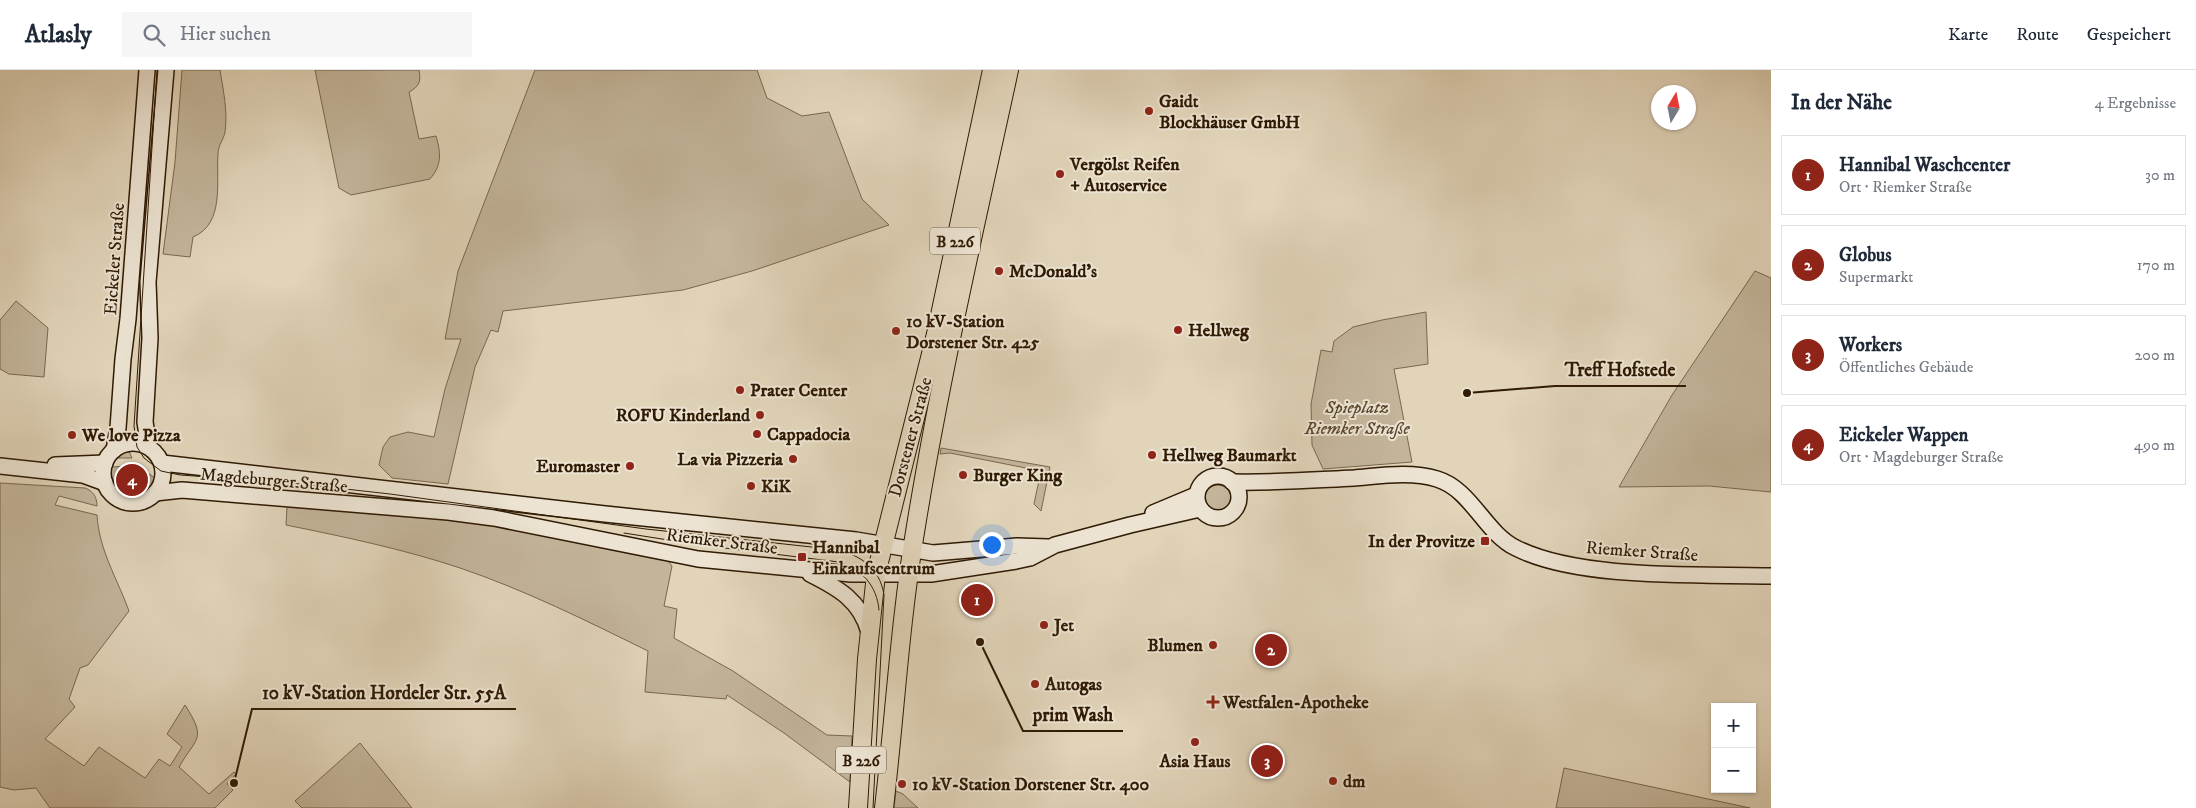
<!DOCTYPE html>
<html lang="de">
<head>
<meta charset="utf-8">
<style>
  body { margin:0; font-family:"IM FELL DW Pica",serif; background:#f6f6f7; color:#1f2937 }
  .controls { position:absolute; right:15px; bottom:15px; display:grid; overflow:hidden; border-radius:0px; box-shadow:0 1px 4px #0004 }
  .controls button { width:45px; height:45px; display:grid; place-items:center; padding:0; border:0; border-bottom:1px solid #e0e1e3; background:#fff; color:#1f2937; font:25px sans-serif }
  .compass { position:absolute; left:1651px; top:15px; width:45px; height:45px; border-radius:50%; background:#fff; box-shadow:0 1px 4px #0004; rotate:10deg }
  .you { position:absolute; left:991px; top:474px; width:18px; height:18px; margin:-12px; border:4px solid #fff; border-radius:50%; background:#1a73e8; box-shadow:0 0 0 8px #1a73e833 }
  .badge { display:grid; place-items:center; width:32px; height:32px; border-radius:50%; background:#8f2418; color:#fff; font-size:16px; font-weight:700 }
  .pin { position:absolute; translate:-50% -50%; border:2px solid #fff; box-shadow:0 1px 5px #0006 }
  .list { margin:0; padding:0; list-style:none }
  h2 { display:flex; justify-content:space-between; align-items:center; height:65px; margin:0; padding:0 20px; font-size:21px }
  h2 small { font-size:16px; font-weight:400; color:#747a83 }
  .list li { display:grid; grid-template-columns:32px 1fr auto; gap:15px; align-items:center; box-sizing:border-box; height:80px; margin:0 10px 10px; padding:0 10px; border:1px solid #e0e1e3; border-radius:0px }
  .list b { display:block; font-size:19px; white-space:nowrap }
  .list p { margin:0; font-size:16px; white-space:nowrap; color:#747a83 }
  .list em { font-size:16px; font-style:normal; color:#747a83 }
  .icon { flex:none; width:28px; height:28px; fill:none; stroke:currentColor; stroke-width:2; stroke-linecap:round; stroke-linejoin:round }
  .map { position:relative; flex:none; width:1771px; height:738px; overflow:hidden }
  header { display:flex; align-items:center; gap:30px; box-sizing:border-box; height:70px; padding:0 25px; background:#fff; border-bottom:1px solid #e0e1e3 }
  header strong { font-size:24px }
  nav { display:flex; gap:28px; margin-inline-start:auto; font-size:18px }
  .search { width:350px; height:45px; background:#f6f6f7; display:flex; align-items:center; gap:12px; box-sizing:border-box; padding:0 18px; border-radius:0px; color:#747a83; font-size:19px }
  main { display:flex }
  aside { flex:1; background:#fff }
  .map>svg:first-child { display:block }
  .green { fill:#c3b49a; stroke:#79674e }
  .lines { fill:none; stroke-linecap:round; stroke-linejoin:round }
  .secondary-casing { stroke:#2f1a03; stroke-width:18 }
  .primary-casing { stroke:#2f1a03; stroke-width:20 }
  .secondary { stroke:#ece3d2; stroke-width:15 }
  .primary { stroke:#e1d4b9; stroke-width:18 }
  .tram { stroke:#2f1a03; stroke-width:1 }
  .poi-dot { fill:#8f2418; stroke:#ece3d2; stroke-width:2 }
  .labels { text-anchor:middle; stroke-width:4; stroke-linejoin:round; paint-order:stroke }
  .shield { fill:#ece3d2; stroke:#685641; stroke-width:1 }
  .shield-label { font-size:16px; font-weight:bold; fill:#2f1a03 }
  .poi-label { font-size:18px; font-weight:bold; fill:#2f1a03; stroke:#ece3d2; text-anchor:start }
  .street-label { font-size:18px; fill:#2f1a03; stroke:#ece3d2 }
  .park-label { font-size:18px; font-style:italic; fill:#5b4830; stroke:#ece3d2 }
  .leader { fill:none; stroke:#2f1a03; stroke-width:2 }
  .callout-dot { fill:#2f1a03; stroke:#ece3d2; stroke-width:2 }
  .callout-label { font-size:19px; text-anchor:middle; font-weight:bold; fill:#2f1a03; stroke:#ece3d2; stroke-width:4; stroke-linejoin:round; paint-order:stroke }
</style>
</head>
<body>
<header>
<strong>Atlasly</strong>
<div class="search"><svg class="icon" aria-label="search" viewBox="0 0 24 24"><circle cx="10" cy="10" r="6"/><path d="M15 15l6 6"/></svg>Hier suchen</div>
<nav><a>Karte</a><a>Route</a><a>Gespeichert</a></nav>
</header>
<main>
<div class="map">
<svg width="1771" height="738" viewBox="0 0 1771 738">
  <rect width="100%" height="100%" fill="#e1d4b9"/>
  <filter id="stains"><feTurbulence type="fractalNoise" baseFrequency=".004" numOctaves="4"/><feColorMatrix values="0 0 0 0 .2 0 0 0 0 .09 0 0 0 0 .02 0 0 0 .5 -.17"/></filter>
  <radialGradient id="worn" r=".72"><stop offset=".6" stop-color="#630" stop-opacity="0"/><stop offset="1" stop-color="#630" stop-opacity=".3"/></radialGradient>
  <!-- green -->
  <g class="green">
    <path d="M182 0H220C223 19 228 42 225 62 224 69 218 75 218 84 216 111 225 154 193 167L190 187 163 184 175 92Z"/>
    <path d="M315 0H419C421 11 420 16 409 22L419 69 436 66C441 83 442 95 430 109L351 125 339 118Z"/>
    <polygon points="535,0 757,0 767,28 802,46 829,42 862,129 889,155 752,201 683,220 503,241 498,262 491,260 475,297 448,414 392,408 379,395 383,377 390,367 408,362 434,367 445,319 461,269 445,269 458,201"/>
    <polygon points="1755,201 1771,208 1771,422 1709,416 1619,417 1672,325"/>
    <polygon points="16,231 48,258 44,307 9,304 0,299 0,250"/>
    <polygon points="1426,242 1428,294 1394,299 1412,392 1323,399 1312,375 1311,334 1321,280 1332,282 1334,271 1353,257 1382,250"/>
    <polygon points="127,377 132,388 113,388 120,381"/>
    <polygon points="941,378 1050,397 1041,441 1034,434 1041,401 950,383 940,384"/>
    <path d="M138 396 156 409C142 433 111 425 110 397Z"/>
    <path d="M0 413 85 418C93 421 97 427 97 436L59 426 55 435 97 445C99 480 117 508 129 541L88 595 80 598 69 629 75 637 45 669 84 696 99 677 145 708 159 689 170 696 182 677 167 664 185 635C207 670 197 666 179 697L209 724 234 702 236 704 227 714 233 720 215 738H50L36 718 14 720 0 717Z"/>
    <circle cx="1218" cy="428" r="13"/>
    <path d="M287 437 463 450 668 491 672 496 664 536 677 539 674 568 733 601 827 665 852 666 850 712 784 663 727 625 726 629 645 622 648 581C587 551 525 520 460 498 403 479 345 467 286 455Z"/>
    <polygon points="360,673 412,738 302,738 295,731"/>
    <polygon points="1564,698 1750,738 1556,738"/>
    <polygon points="896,721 903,724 918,738 894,738"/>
  </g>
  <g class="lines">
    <defs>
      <g id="secondary">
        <circle cx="133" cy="403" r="30"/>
        <polyline points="149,377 145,352 150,268 148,212 166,0"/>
        <polyline points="114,380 118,358 123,289 128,249 147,0"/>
        <polyline points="162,393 605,444 856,470 933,483 1017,476 1048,477"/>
        <polyline points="55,395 105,393"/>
        <polyline points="0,396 83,405 105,413"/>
        <circle cx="1218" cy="427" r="21"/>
        <path d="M1232 412C1273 413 1313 410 1354 408 1380 406 1411 401 1437 409 1471 419 1485 463 1516 478 1579 510 1699 504 1771 506"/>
        <polyline points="155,423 182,420 448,442 494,448 698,489 851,504 931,504 1016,491 1030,488 1055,475 1130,455 1200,439"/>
        <polyline points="1153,443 1196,425"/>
        <path d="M810 504C838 518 860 530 869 562"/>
      </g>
      <g id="primary">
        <polyline points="858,738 867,589 876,504 936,264 992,0"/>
        <path d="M884 738C895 644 900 550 916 456 941 303 976 152 1009 0"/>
      </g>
    </defs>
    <!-- secondary casing -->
    <use href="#secondary" class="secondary-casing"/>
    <!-- primary casing -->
    <use href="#primary" class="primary-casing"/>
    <!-- secondary -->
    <use href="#secondary" class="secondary"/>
    <!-- primary -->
    <use href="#primary" class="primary"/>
    <!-- tram -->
    <g class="tram">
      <path d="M157 0 134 356 137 377 144 388 161 401 180 405 283 412 390 424 646 459 830 479C857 482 880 497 884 525L873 738"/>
      <path d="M624 463 700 475 839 492C862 499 877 516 879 540"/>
    </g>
  </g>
  <!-- markers -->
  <g class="poi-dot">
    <circle cx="1149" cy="41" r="5"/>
    <circle cx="1060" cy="104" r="5"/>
    <circle cx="999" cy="201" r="5"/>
    <circle cx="1178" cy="260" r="5"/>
    <circle cx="896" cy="261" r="5"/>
    <circle cx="740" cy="320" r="5"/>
    <circle cx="760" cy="345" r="5"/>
    <circle cx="757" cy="364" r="5"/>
    <circle cx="72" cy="365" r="5"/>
    <circle cx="1152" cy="385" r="5"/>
    <circle cx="793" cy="389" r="5"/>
    <circle cx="630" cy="396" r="5"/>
    <circle cx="963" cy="405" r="5"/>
    <circle cx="751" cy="416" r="5"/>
    <rect x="1480" y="466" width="10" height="10" rx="2.5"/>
    <rect x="797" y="482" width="10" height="10" rx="2.5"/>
    <circle cx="1044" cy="555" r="5"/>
    <circle cx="1213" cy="575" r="5"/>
    <circle cx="1035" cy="614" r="5"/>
    <path d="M1210.5 624.5h5v5h5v5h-5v5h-5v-5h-5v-5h5z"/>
    <circle cx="1195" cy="672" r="5"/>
    <circle cx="1333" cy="711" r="5"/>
    <circle cx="902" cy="714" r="5"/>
  </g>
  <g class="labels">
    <!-- shield labels -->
    <g class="shield">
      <rect x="930" y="157.5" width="50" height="27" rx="4"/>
      <rect x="836" y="676.5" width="50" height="27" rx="4"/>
    </g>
    <g class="shield-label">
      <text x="955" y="177">B 226</text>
      <text x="861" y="696">B 226</text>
    </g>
    <!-- poi labels -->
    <g class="poi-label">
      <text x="1159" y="37">Gaidt<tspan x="1159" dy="21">Blockhäuser GmbH</tspan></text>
      <text x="1070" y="100">Vergölst Reifen<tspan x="1070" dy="21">+ Autoservice</tspan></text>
      <text x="1009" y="207">McDonald's</text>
      <text x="906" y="257">10 kV-Station<tspan x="906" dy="21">Dorstener Str. 425</tspan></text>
      <text x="1188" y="266">Hellweg</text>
      <text x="750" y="326">Prater Center</text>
      <text x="750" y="351" text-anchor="end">ROFU Kinderland</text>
      <text x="767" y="370">Cappadocia</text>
      <text x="82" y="371">We love Pizza</text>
      <text x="1162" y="391">Hellweg Baumarkt</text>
      <text x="783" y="395" text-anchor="end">La via Pizzeria</text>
      <text x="620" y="402" text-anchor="end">Euromaster</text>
      <text x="973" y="411">Burger King</text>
      <text x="761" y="422">KiK</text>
      <text x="1475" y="477" text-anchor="end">In der Provitze</text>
      <text x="812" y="483">Hannibal<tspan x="812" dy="21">Einkaufscentrum</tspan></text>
      <text x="1054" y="561">Jet</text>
      <text x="1203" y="581" text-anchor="end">Blumen</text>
      <text x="1045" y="620">Autogas</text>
      <text x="1223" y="638">Westfalen-Apotheke</text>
      <text x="1195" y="697" text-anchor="middle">Asia Haus</text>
      <text x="1343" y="717">dm</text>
      <text x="912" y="720">10 kV-Station Dorstener Str. 400</text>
    </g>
    <!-- street labels -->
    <g class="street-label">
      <text transform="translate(114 189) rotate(-86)" y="6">Eickeler Straße</text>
      <text transform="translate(910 367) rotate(-75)" y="6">Dorstener Straße</text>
      <text transform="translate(274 410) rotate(5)" y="6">Magdeburger Straße</text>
      <text transform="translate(722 471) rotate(7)" y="6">Riemker Straße</text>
      <text transform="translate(1642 481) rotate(4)" y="6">Riemker Straße</text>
    </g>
    <!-- park labels -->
    <g class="park-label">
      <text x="1357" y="343">Spieplatz<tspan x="1357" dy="21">Riemker Straße</tspan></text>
    </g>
  </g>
  <!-- callouts -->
  <path class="leader" d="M1467 323L1555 316H1686M234 713L252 639H516M980 572L1023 661H1123"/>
  <g class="callout-dot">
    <circle cx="1467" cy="323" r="5"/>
    <circle cx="234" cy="713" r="5"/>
    <circle cx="980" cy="572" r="5"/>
  </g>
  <g class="callout-label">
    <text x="1620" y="306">Treff Hofstede</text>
    <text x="384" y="629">10 kV-Station Hordeler Str. 55A</text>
    <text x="1073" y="651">prim Wash</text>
  </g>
  <rect width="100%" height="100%" filter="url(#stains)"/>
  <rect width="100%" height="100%" fill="url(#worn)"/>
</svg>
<div class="controls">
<button>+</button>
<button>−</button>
</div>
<svg class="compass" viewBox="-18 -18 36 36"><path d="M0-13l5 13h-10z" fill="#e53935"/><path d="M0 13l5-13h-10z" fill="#747a83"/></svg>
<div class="you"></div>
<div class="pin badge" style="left:977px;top:530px">1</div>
<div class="pin badge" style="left:1271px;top:580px">2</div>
<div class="pin badge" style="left:1267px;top:691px">3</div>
<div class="pin badge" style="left:132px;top:410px">4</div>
</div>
<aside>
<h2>In der Nähe<small>4 Ergebnisse</small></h2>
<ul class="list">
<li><span class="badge">1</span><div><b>Hannibal Waschcenter</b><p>Ort · Riemker Straße</p></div><em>30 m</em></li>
<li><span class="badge">2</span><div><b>Globus</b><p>Supermarkt</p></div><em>170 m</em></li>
<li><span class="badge">3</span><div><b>Workers</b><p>Öffentliches Gebäude</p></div><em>200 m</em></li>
<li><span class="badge">4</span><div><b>Eickeler Wappen</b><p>Ort · Magdeburger Straße</p></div><em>490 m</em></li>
</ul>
</aside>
</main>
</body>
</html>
